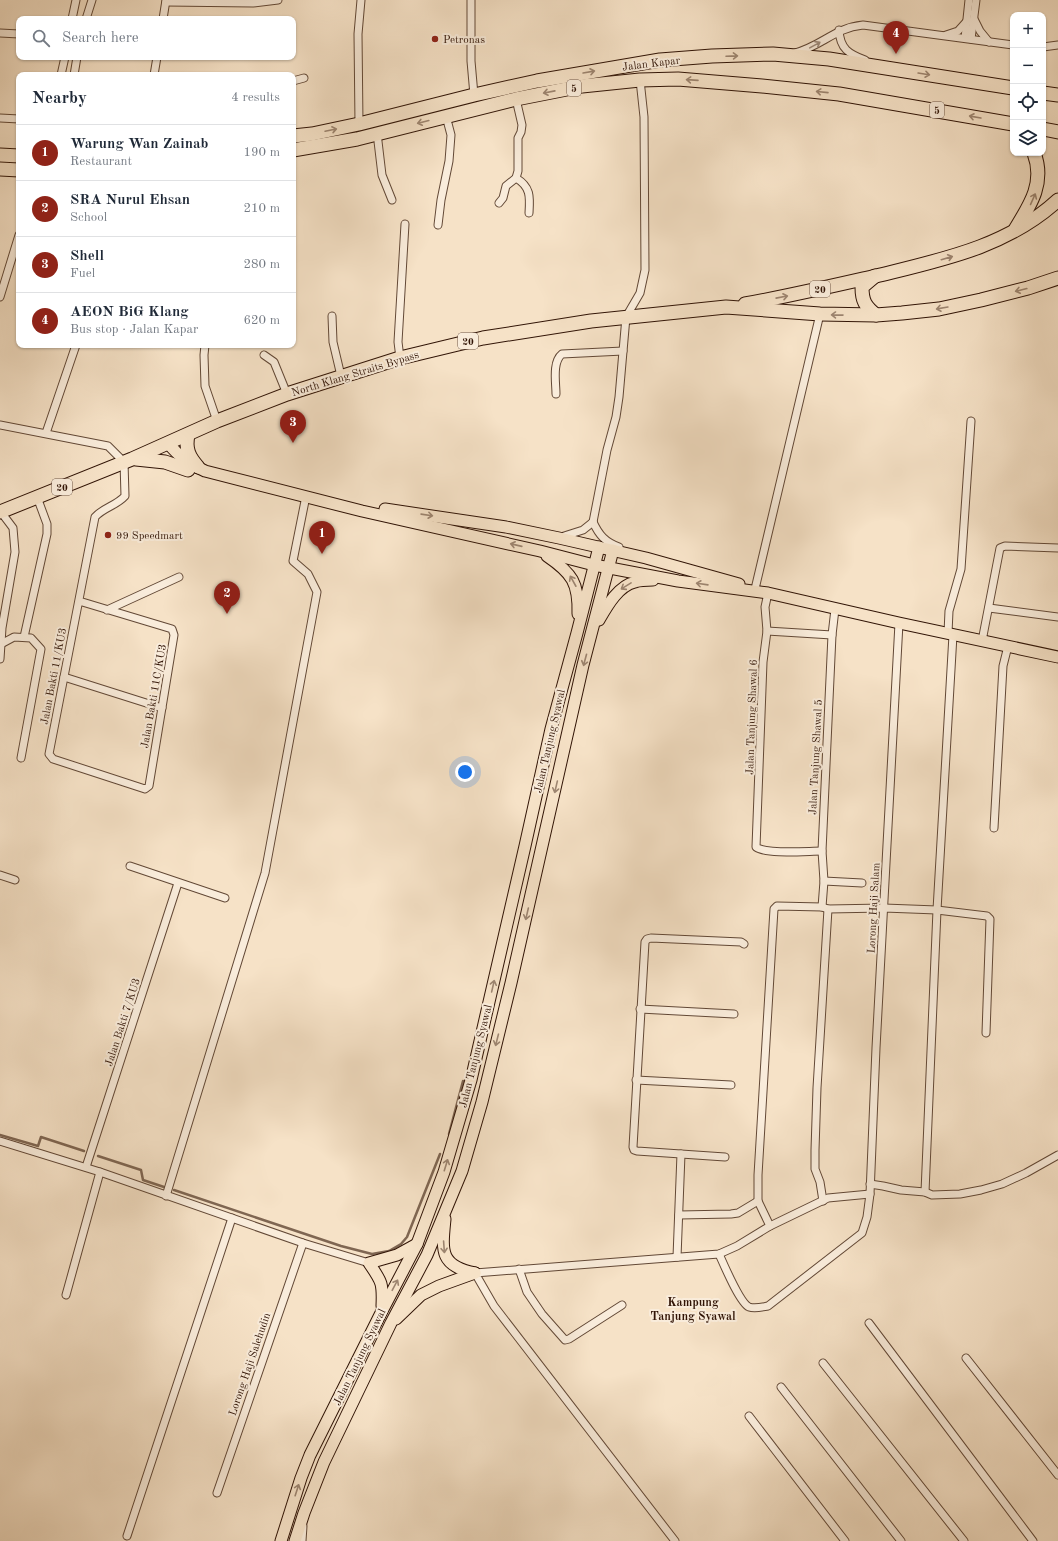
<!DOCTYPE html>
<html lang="en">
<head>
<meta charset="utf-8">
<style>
  body { margin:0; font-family:"Old Standard TT",serif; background:#f6f6f7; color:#1f2937 }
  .controls { position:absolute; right:12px; top:12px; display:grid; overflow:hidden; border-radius:8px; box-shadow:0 1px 3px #0004 }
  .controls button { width:36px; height:36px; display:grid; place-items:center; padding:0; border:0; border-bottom:1px solid #e0e1e3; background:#fff; color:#1f2937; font:20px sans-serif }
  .you { position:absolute; left:465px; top:772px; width:14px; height:14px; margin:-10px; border:3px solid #fff; border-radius:50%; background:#1a73e8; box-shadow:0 0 0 6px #1a73e833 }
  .badge { display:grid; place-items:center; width:26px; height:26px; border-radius:50%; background:#8f2418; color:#fff; font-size:13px; font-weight:700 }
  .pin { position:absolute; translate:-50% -33px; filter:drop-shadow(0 1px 2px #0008) }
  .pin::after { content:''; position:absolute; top:21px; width:14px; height:12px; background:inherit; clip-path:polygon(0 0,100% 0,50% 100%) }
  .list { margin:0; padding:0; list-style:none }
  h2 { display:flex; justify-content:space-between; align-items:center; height:52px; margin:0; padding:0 16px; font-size:17px }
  h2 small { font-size:13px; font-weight:400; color:#747a83 }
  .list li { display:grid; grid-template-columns:26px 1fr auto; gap:12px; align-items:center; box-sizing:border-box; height:56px; padding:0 16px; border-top:1px solid #e0e1e3 }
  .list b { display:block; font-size:15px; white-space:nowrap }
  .list p { margin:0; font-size:13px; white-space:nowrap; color:#747a83 }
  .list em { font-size:13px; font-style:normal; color:#747a83 }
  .icon { flex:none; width:22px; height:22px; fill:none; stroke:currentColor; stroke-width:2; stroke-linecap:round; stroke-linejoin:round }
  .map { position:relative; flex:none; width:1058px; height:1541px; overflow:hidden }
  .search { position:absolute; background:#fff; box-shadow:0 1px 3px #0004; left:16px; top:16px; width:280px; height:44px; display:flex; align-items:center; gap:10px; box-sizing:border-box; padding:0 14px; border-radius:8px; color:#747a83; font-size:15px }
  .panel { position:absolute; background:#fff; box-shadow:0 1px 3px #0004; left:16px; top:72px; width:280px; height:276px; border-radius:8px }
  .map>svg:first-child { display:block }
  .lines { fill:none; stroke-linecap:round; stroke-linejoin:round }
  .stream { stroke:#7f6652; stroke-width:2.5 }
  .street-casing { stroke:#624836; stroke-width:9 }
  .primary-casing { stroke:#311406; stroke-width:13 }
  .highway-casing { stroke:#311406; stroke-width:15 }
  .street { stroke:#f9ecdb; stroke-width:7 }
  .primary { stroke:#f6e2c7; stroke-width:11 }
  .highway { stroke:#f6e2c7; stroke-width:13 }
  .oneway { stroke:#9f8b7b }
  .oneway2 { stroke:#9d8570 }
  .poi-dot { fill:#8f2418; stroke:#f9ecdb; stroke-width:1.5 }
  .labels { text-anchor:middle; stroke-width:4; stroke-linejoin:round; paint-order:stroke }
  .shield { fill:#f9ecdb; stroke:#6d5546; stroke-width:1 }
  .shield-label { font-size:10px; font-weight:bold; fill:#311406 }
  .poi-label { font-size:11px; fill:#311406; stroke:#f9ecdb; text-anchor:start }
  .street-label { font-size:11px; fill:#311406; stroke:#f9ecdb }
  .neighbourhood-label { font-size:12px; font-weight:bold; fill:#311406; stroke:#f9ecdb }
</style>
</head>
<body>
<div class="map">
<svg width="1058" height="1541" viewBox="0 0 1058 1541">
  <rect width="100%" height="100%" fill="#f6e2c7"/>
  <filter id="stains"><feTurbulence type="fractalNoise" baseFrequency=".005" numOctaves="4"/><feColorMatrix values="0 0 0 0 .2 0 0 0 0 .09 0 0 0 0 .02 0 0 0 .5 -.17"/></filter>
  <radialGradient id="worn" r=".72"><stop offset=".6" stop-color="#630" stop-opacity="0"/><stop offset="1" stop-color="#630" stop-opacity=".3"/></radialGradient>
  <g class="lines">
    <!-- stream -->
    <g class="stream">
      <polyline points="449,1134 463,1081"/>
      <polyline points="0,1135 38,1146 41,1137 84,1151"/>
      <polyline points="98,1156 141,1170 143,1180 164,1187"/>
      <polyline points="174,1190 341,1246 372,1254 389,1251 401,1244 407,1237 440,1154"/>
    </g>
    <defs>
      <g id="street">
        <polyline points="471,0 471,61 474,95"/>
        <polyline points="166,2 253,3 278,0"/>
        <polyline points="72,19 76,0"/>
        <polyline points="86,19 92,0"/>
        <polyline points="163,19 166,0"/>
        <polyline points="974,19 980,31 989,42"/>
        <path d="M839 30C840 49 849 54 865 60"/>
        <polyline points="0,33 19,34"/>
        <polyline points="946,35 958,31 967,21"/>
        <polyline points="965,38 969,0"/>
        <polyline points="971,39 976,0"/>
        <polyline points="1043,47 1058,45"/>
        <path d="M795 53C822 46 834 28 863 25L1013 45"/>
        <polyline points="61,75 65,57"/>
        <polyline points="74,75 77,57"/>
        <polyline points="154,75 157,57"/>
        <polyline points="293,81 304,78"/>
        <polyline points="0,118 19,119"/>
        <polyline points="359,124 358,34 361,0"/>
        <polyline points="377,133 382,175 392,200"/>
        <path d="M516 178C531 187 530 197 529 213"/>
        <polyline points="499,203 503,198 506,186 516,178 518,171 518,138 521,132 522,125 516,99"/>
        <polyline points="438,225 441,200 449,161 451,135 446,116"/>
        <polyline points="0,297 19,235"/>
        <polyline points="332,316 333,342 341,376"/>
        <polyline points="205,345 204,355 205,386 217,421"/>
        <polyline points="264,355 274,362 287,394"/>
        <polyline points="400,358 398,342 405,224"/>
        <path d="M556 394C556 383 552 362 562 354L623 351"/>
        <path d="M0 425 108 446 124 462 125 496C116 506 104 507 95 517L49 754 53 759 145 789 149 786 174 635 172 629 79 601"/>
        <polyline points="46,433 76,345"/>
        <polyline points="593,522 607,450 616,417 619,397 626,317 640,293 645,270 644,117 640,80"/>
        <path d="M593 522C599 535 605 542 619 547"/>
        <polyline points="561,537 583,530 593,522"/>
        <polyline points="755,589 820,314"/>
        <path d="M768 593 765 607 767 631 763 662 756 847C767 855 807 851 822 851"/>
        <polyline points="989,608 1058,617"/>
        <polyline points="107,610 179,577"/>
        <polyline points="767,631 832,635"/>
        <polyline points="948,633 949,611 961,569 971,421"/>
        <polyline points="24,637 47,534 47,524 37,497"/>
        <polyline points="982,641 1000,548 1005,546 1058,548"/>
        <polyline points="1,644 14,637 31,638 41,649 21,758"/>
        <polyline points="0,659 2,628 15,552 13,528 1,512"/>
        <polyline points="64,677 162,708"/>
        <polyline points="994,828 1003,666 1008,646"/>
        <polyline points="130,866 225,898"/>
        <polyline points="0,875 15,880"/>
        <polyline points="824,881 862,883"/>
        <polyline points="822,907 824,881 822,851 832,635 835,609"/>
        <polyline points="640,1009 734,1014"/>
        <polyline points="636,1080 731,1085"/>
        <polyline points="0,1141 100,1172 303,1243 369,1263"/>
        <polyline points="725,1157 637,1151 634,1150 633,1147 645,942 647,939 651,938 741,942 744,944"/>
        <polyline points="86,1167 178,883"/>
        <polyline points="870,1184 883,1186 901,1190 925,1192 932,1195 960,1194 981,1190 1002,1184 1026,1173 1058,1155"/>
        <polyline points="925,1192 937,910 953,635"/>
        <polyline points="166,1196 265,873 317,592 308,574 293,561 306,496"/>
        <polyline points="823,1201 820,1182 815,1169 815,1150 817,1088 828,909"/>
        <polyline points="679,1215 731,1214 738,1213 758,1201"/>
        <polyline points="770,1226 758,1201 758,1175 774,909 777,906 822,907 828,909 884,908 937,910 987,916 990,919 986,1033"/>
        <path d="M719 1254C724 1265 740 1303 749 1307 755 1309 762 1307 768 1306L862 1233 867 1217 870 1194 876 1048 899 623"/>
        <polyline points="677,1257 681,1154"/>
        <polyline points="519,1269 527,1292 542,1314 565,1340 569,1339 622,1305"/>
        <polyline points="66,1295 100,1172"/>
        <polyline points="869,1323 1033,1541"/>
        <polyline points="966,1358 1058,1475"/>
        <polyline points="823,1363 964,1541"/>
        <polyline points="781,1387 901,1541"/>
        <polyline points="749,1416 845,1541"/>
        <polyline points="217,1493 303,1243"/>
        <polyline points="127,1536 232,1218"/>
        <polyline points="302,1541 303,1526"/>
        <polyline points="675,1541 494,1306 475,1273 719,1254 737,1246 770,1226 828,1198 870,1194"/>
      </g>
      <g id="primary">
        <path d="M168 443C179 457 190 464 205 471L362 511 540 551 594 565 678 581 768 593 899 623 1058 657"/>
        <polyline points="385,509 506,527 559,538 646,558 739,584"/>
        <path d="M547 556C572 573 579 583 578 614"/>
        <path d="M599 620C607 606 618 586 635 582 640 580 647 580 653 580"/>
        <path d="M445 1219C442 1250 439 1266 475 1273"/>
        <path d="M382 1306C383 1283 382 1282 369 1263L397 1255 417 1244"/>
        <polyline points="396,1319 421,1295 439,1286 475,1273"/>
        <polyline points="281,1541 301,1478 310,1455 382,1311 417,1244 444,1172 471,1080 525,846 551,729 577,633 599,547"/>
        <polyline points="295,1541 304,1513 324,1462 391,1323 427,1255 462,1171 482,1102 511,983 583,665 613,550"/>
      </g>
      <g id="highway">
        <polyline points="1043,93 1058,95"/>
        <polyline points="1043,129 1058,132"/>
        <polyline points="293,136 312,134 359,124 474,95 537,81 660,60 712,56 773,54 829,59 1013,88"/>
        <polyline points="293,150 357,139 516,99 582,86 640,80 678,79 762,86 839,94 1013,124"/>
        <polyline points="0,155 19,156"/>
        <polyline points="0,169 19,170"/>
        <path d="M1016 228C1031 204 1045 182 1034 153"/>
        <path d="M875 276 862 287C862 301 865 306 876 315"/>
        <path d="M745 304C789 296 832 286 876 276 941 260 1007 247 1058 200"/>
        <path d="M188 435C185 449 189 457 198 467"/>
        <polyline points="136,459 165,462 188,470"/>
        <polyline points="0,512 132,459 217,421 287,394 400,358 483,338 591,321 726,307 820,314 876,315 902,313 939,309 981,300 1028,288 1058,278"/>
      </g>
    </defs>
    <!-- street casing -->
    <use href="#street" class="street-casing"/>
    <!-- primary casing -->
    <use href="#primary" class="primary-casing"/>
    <!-- highway casing -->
    <use href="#highway" class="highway-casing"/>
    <!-- street -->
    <use href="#street" class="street"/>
    <!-- primary -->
    <use href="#primary" class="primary"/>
    <!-- highway -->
    <use href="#highway" class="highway"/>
  </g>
  <!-- one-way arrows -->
  <defs><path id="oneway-shaft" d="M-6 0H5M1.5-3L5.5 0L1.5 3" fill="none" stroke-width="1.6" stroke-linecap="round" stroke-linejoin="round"/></defs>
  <use class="oneway" href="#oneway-shaft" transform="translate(815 45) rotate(-29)"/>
  <g class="oneway2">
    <use href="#oneway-shaft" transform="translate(732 56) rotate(-2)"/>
    <use href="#oneway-shaft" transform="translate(589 72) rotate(-10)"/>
    <use href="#oneway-shaft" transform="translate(924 74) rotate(9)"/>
    <use href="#oneway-shaft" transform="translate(692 80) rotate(-176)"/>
    <use href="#oneway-shaft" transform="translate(549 92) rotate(169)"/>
    <use href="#oneway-shaft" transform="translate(822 92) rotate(-174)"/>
    <use href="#oneway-shaft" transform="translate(975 117) rotate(-170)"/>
    <use href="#oneway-shaft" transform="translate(423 122) rotate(166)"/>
    <use href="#oneway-shaft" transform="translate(331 130) rotate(-12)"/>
    <use href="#oneway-shaft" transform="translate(1033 199) rotate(-66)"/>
    <use href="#oneway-shaft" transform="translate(947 258) rotate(-16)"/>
    <use href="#oneway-shaft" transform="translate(1021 290) rotate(166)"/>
    <use href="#oneway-shaft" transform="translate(782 297) rotate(-11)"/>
    <use href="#oneway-shaft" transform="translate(942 308) rotate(170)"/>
    <use href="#oneway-shaft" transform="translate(837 315) rotate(-179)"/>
    <use href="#oneway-shaft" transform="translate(427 515) rotate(8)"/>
    <use href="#oneway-shaft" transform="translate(516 545) rotate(-167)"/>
    <use href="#oneway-shaft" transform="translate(573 581) rotate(-119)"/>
    <use href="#oneway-shaft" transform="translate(702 584) rotate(-172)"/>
    <use href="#oneway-shaft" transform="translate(626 586) rotate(148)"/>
    <use href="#oneway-shaft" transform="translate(585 660) rotate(105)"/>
    <use href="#oneway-shaft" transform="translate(556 787) rotate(103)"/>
    <use href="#oneway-shaft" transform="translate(527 914) rotate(103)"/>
    <use href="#oneway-shaft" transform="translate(493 986) rotate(-77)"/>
    <use href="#oneway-shaft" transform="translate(497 1040) rotate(104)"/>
    <use href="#oneway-shaft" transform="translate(446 1165) rotate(-73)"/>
    <use href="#oneway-shaft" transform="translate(444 1247) rotate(86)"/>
    <use href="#oneway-shaft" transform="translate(395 1285) rotate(-62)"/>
    <use href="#oneway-shaft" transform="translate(297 1490) rotate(-72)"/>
  </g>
  <!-- markers -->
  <g class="poi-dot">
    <circle cx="435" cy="39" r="4"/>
    <circle cx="108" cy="535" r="4"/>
  </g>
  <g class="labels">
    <!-- shield labels -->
    <g class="shield">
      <rect x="567" y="80" width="14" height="16" rx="3"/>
      <rect x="930" y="102" width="14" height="16" rx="3"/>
      <rect x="810" y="281" width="20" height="16" rx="3"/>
      <rect x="458" y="333" width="20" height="16" rx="3"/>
      <rect x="52" y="479" width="20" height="16" rx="3"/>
    </g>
    <g class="shield-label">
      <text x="574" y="92">5</text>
      <text x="937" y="114">5</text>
      <text x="820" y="293">20</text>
      <text x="468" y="345">20</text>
      <text x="62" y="491">20</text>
    </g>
    <!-- poi labels -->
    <g class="poi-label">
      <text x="443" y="43">Petronas</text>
      <text x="116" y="539">99 Speedmart</text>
    </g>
    <!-- street labels -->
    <g class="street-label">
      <text transform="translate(651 63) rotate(-7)" y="4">Jalan Kapar</text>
      <text transform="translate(355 373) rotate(-17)" y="4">North Klang Straits Bypass</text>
      <text transform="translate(53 676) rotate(-79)" y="4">Jalan Bakti 11/KU3</text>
      <text transform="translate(153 696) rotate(-80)" y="4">Jalan Bakti 11C/KU3</text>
      <text transform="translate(751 717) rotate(-88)" y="4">Jalan Tanjung Shawal 6</text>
      <text transform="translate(549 741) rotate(-77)" y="4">Jalan Tanjung Syawal</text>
      <text transform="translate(815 757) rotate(-87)" y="4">Jalan Tanjung Shawal 5</text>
      <text transform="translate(873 908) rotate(-87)" y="4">Lorong Haji Salam</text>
      <text transform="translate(122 1022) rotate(-72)" y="4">Jalan Bakti 7/KU3</text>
      <text transform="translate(475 1056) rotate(-76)" y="4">Jalan Tanjung Syawal</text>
      <text transform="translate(359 1357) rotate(-64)" y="4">Jalan Tanjung Syawal</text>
      <text transform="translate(249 1364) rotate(-71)" y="4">Lorong Haji Salehudin</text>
    </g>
    <!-- neighbourhood labels -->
    <g class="neighbourhood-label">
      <text x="693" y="1306">Kampung<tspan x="693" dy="14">Tanjung Syawal</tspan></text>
    </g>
  </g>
  <rect width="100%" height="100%" filter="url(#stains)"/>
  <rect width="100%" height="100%" fill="url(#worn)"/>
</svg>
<div class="controls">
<button>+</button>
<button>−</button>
<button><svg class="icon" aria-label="locate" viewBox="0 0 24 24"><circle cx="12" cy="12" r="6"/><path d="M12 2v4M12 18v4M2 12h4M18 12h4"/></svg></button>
<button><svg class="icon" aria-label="layers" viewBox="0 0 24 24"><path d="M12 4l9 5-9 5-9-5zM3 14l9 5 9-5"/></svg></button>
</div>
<div class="you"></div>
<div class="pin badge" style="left:322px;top:554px">1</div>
<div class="pin badge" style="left:227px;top:614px">2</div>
<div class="pin badge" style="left:293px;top:443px">3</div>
<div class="pin badge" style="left:896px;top:54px">4</div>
<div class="search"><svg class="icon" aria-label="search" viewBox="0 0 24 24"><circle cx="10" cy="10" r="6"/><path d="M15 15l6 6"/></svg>Search here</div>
<section class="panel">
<h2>Nearby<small>4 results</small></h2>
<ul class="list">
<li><span class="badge">1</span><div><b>Warung Wan Zainab</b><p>Restaurant</p></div><em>190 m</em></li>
<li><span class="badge">2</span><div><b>SRA Nurul Ehsan</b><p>School</p></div><em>210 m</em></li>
<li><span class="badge">3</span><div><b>Shell</b><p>Fuel</p></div><em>280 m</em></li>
<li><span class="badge">4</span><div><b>AEON BiG Klang</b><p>Bus stop · Jalan Kapar</p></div><em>620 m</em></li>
</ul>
</section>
</div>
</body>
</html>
